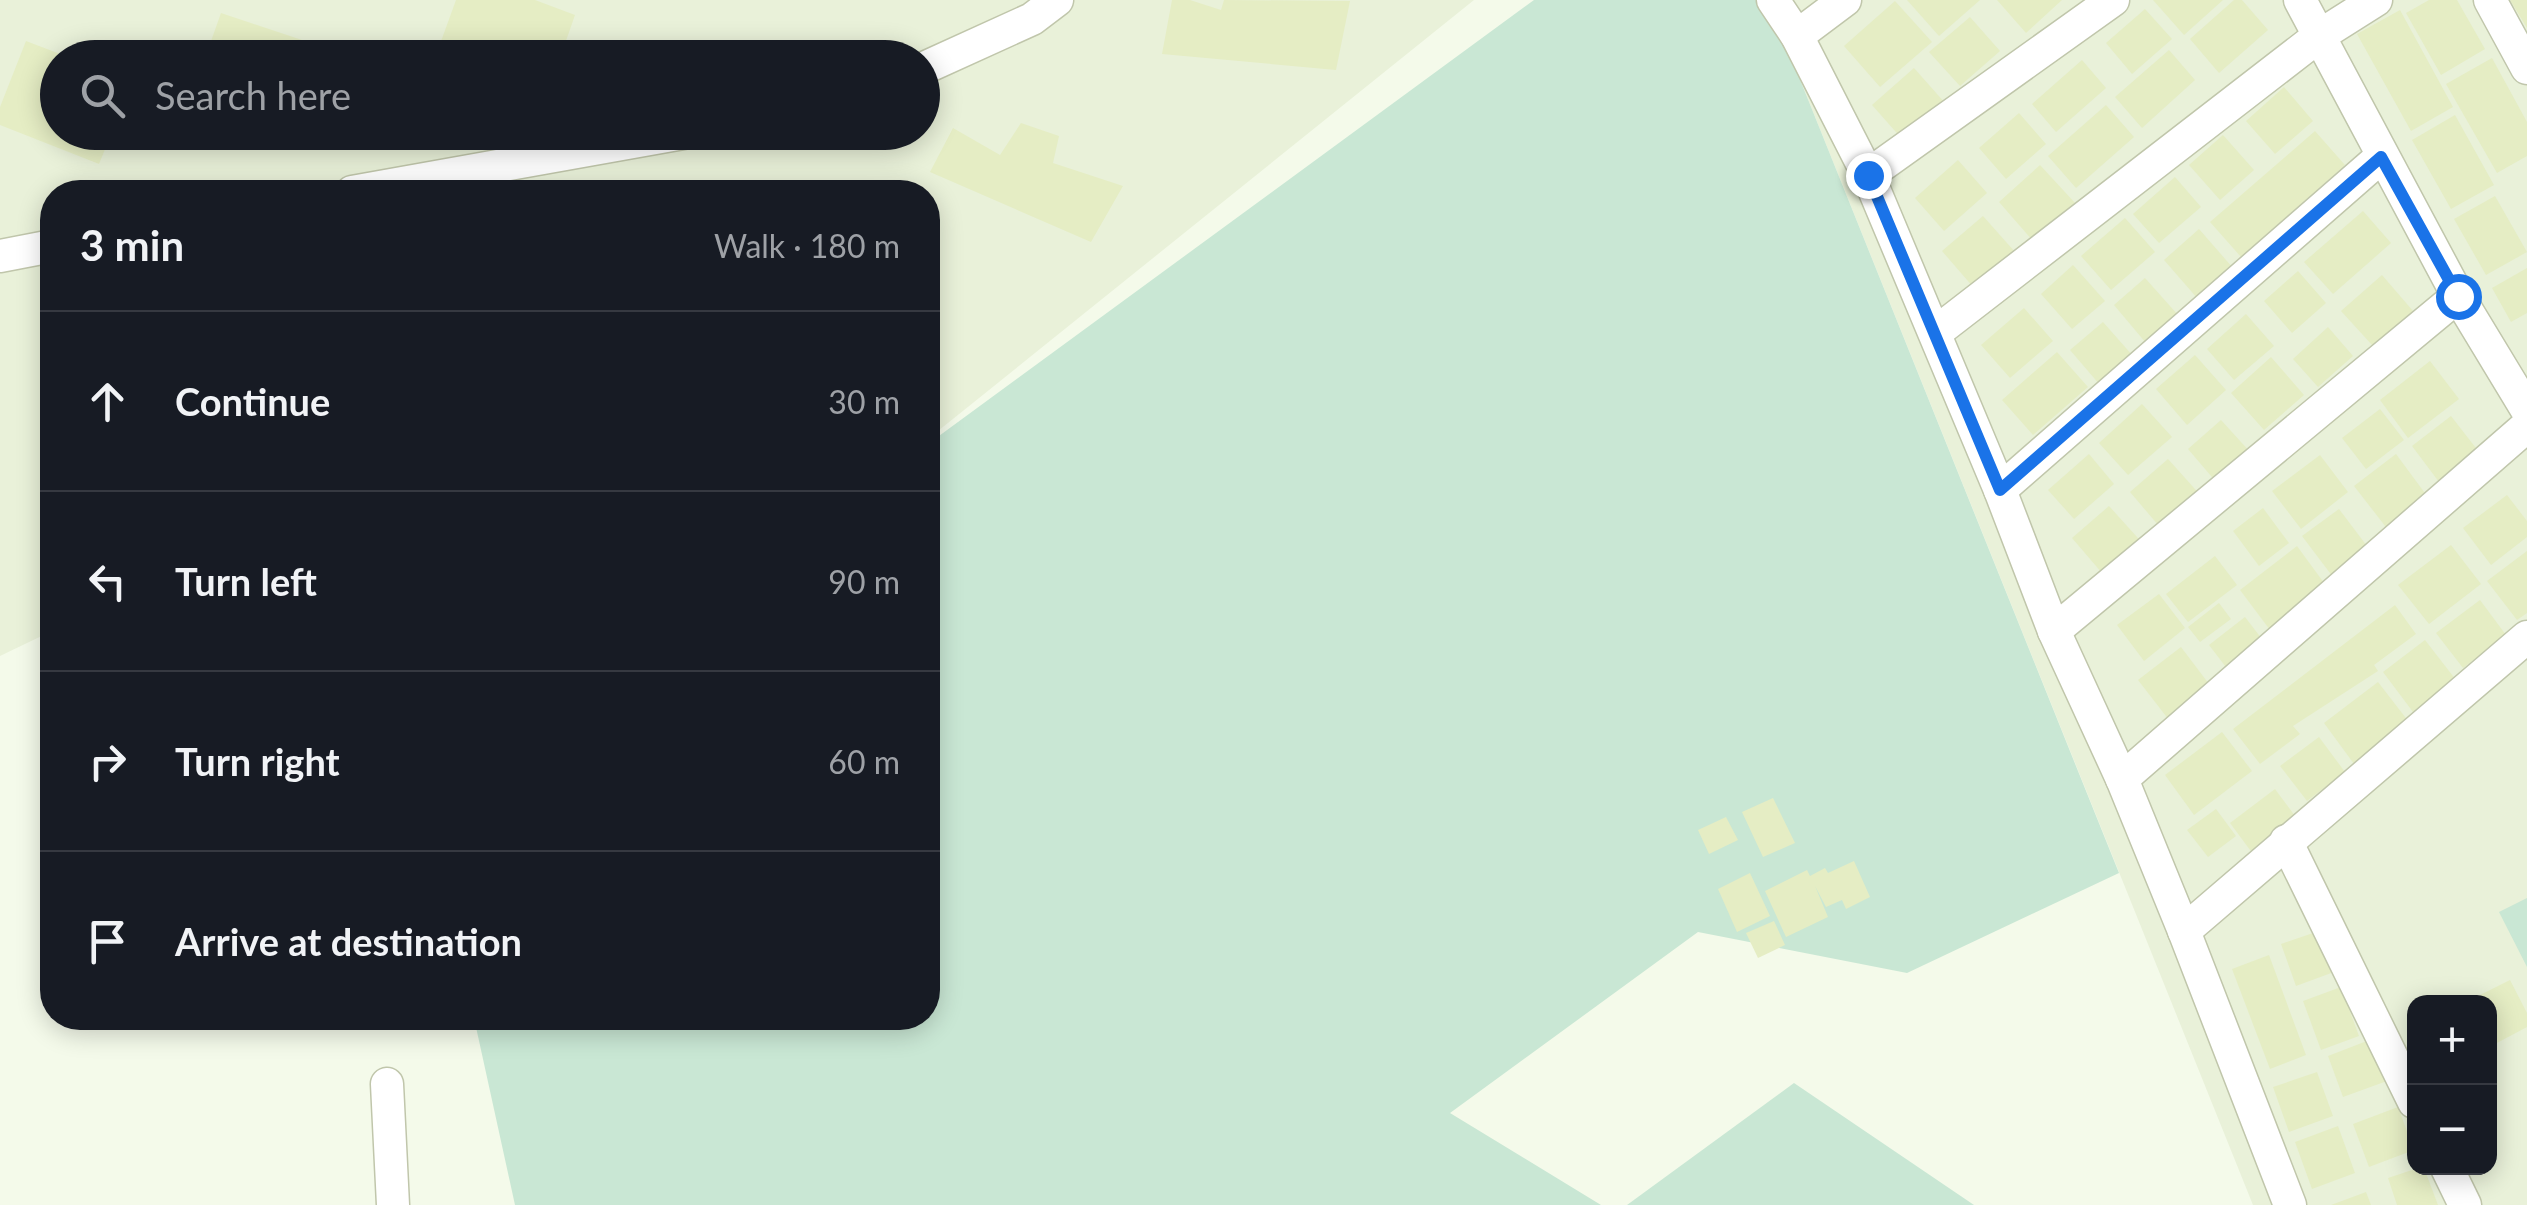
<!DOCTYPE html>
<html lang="en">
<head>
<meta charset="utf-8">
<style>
  body { margin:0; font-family:Lato,sans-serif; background:#242831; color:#f1f3f6 }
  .controls { position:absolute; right:30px; bottom:30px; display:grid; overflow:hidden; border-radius:20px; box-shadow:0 5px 25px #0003 }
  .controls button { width:90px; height:90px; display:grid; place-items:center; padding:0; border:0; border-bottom:2px solid #363941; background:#171b24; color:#f1f3f6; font:50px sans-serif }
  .stop { position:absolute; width:30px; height:30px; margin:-22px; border:8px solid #1a73e8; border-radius:50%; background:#fff }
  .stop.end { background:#1a73e8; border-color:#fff; box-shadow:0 2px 10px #0008 }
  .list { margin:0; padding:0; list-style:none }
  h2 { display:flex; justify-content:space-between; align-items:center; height:130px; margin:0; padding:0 40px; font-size:42px }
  h2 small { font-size:32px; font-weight:400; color:#9ea1a6 }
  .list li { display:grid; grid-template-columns:65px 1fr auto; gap:30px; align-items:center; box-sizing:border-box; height:180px; padding:0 40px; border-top:2px solid #363941 }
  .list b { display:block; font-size:38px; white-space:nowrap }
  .list em { font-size:32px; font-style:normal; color:#9ea1a6 }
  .icon { flex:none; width:55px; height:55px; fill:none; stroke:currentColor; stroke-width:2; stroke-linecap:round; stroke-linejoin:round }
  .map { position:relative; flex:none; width:2527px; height:1205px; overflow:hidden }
  .search { position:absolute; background:#171b24; box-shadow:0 5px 25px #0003; left:40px; top:40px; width:900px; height:110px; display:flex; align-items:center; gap:25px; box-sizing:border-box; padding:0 35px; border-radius:55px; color:#9ea1a6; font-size:38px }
  .panel { position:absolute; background:#171b24; box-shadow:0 5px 25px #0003; left:40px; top:180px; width:900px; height:850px; border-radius:40px }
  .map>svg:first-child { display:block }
  .residential { fill:#e9f1d9; fill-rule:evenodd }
  .green { fill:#c9e7d4 }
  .building { fill:#e5edc4 }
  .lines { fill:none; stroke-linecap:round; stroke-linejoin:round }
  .minor-casing { stroke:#c0c6ab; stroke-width:35 }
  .minor { stroke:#fff; stroke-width:32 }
  .route { stroke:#1a73e8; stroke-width:12 }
</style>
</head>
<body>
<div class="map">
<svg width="2527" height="1205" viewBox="0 0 2527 1205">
  <rect width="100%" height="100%" fill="#f4faea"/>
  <!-- residential -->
  <g class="residential">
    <path d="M0 0H1474L928 439V192H52V631L0 656ZM58 58H922V132H58Z"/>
    <path d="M1768 0H2527V1205H2253ZM2414 1002H2490V1168H2414Z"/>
  </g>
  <!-- green -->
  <g class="green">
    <polygon points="1534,0 1768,0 2119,873 1907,973 1698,932 1450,1113 1601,1205 515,1205 474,1018 928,1018 928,444"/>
    <polygon points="2527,898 2527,967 2499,912"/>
    <polygon points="1794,1083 1974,1205 1627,1205"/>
  </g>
  <!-- building -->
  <g class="building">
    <polygon points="456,0 535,0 575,15 560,58 478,58 440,44"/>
    <polygon points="1172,0 1190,0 1221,10 1224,0 1350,1 1336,70 1162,54"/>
    <polygon points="1907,0 1980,0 1939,36"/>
    <polygon points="1997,0 2062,0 2026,33"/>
    <polygon points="2153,0 2223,0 2184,35"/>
    <polygon points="2234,0 2242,0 2268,30 2219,73 2190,39"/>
    <polygon points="2429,0 2457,0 2485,49 2441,75 2406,13"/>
    <polygon points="2510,0 2527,0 2527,28"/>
    <polygon points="1895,1 1932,42 1880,87 1844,46"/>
    <polygon points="2145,9 2172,39 2132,74 2106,43"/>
    <polygon points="2400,10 2453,107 2411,131 2357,34"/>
    <polygon points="221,13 332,50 329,58 205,58"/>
    <polygon points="1970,17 2000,51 1960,86 1929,52"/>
    <polygon points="26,41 68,57 58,58 58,132 112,132 99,164 0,125 0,107"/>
    <polygon points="2169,50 2195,80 2142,128 2115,97"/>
    <polygon points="2492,58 2527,122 2527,156 2497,173 2446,84"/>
    <polygon points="2082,60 2106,88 2056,132 2032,104"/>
    <polygon points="1914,68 1945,103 1903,140 1872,105"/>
    <polygon points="2284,87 2313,121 2275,154 2246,121"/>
    <polygon points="2106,105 2134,137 2076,188 2048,156"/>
    <polygon points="2019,113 2046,144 2006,179 1979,148"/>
    <polygon points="2455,115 2494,185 2451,209 2412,140"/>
    <polygon points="1021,123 1059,136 1053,163 1123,186 1091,242 930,172 953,128 1000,155"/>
    <polygon points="2315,131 2345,165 2241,257 2210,222"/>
    <polygon points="2223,135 2254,170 2220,200 2189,165"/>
    <polygon points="1958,160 1987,193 1944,231 1915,198"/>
    <polygon points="2040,165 2076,204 2033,241 1999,202"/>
    <polygon points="2175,177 2201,207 2159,243 2133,214"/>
    <polygon points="2495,196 2527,252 2486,275 2454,219"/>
    <polygon points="2363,211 2391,243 2333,294 2304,262"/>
    <polygon points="1983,216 2015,252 1974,288 1942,251"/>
    <polygon points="2125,218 2155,252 2111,290 2081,256"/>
    <polygon points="2199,229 2233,268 2198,299 2164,260"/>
    <polygon points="2073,265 2105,301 2072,329 2041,294"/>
    <polygon points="2527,268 2527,313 2511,322 2492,288"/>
    <polygon points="2298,271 2326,303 2292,333 2264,301"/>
    <polygon points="2382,275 2413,311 2373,346 2341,311"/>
    <polygon points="2145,278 2178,315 2146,343 2114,305"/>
    <polygon points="2024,308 2053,341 2010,378 1981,345"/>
    <polygon points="2246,314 2274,346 2234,380 2207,349"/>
    <polygon points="2103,322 2133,356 2100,385 2070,350"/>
    <polygon points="2328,327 2353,356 2318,387 2293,359"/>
    <polygon points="2057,352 2088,387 2033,435 2002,400"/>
    <polygon points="2195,355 2226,390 2187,425 2156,389"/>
    <polygon points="2271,357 2304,395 2264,430 2231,393"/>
    <polygon points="2430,361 2459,399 2408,438 2380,400"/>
    <polygon points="2142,404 2172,437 2128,475 2099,443"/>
    <polygon points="2380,409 2404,440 2366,469 2342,438"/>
    <polygon points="2451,416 2479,452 2439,482 2412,446"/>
    <polygon points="2221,420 2251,453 2217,483 2188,449"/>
    <polygon points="2089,454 2114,484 2074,519 2048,490"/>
    <polygon points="2396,454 2430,500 2389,531 2354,486"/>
    <polygon points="2320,455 2348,492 2301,529 2272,491"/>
    <polygon points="2168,459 2203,498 2165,533 2130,492"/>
    <polygon points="2507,495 2527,521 2527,537 2491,565 2463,528"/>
    <polygon points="2109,506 2146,547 2108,580 2072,538"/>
    <polygon points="2263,508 2289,543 2259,566 2233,531"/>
    <polygon points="2339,509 2373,554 2336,581 2302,536"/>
    <polygon points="2451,545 2481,584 2429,624 2398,585"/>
    <polygon points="2297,546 2327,587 2270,630 2240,590"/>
    <polygon points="2527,551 2527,613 2517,620 2487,581"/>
    <polygon points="2215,556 2237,585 2188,622 2166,594"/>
    <polygon points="2159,594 2185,628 2144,661 2117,625"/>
    <polygon points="2480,600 2506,635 2463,668 2436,633"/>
    <polygon points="2219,603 2231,619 2200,642 2188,627"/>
    <polygon points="2395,605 2416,634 2374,665 2378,671 2293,726 2300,734 2260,764 2233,729"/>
    <polygon points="2245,617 2265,643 2229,671 2209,645"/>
    <polygon points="2425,640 2456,680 2413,712 2383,672"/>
    <polygon points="2181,647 2212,688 2169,720 2138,680"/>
    <polygon points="2378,682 2412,726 2357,768 2324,723"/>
    <polygon points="2222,732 2252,771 2194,815 2165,775"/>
    <polygon points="2319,737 2345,772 2307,801 2280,766"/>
    <polygon points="2275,789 2298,820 2253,854 2230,823"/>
    <polygon points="1773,798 1795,843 1763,857 1742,812"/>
    <polygon points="2216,809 2236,836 2208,857 2187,830"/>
    <polygon points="1726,817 1738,840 1709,854 1698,830"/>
    <polygon points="1854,861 1870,897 1846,909 1842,900 1826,907 1815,886 1828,917 1786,937 1765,891 1807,870 1810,876 1825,868 1828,873"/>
    <polygon points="1750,873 1770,916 1737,932 1718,889"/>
    <polygon points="1774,921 1785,945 1758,958 1746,933"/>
    <polygon points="2319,931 2334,972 2296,986 2281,944"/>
    <polygon points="2269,955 2306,1055 2270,1069 2232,969"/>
    <polygon points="2510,980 2527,1013 2527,1027 2495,1044 2490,1033 2490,1002 2474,1002 2472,999"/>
    <polygon points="2341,987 2359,1036 2321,1050 2303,1001"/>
    <polygon points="2372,1039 2387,1081 2343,1097 2328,1056"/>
    <polygon points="2317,1072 2333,1116 2289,1132 2273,1087"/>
    <polygon points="2398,1107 2414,1150 2369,1167 2353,1124"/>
    <polygon points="2338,1126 2355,1173 2312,1189 2295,1142"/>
    <polygon points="2418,1168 2424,1168 2438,1205 2397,1205 2388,1178"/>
    <polygon points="2366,1192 2371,1205 2331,1205"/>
  </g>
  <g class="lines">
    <defs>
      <g id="minor">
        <polyline points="1773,0 1797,36 1868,175 2000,490 2054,631 2122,779 2184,931 2290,1205"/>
        <polyline points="2300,0 2458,296 2527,410"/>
        <polyline points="2490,0 2527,68"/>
        <polyline points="1797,36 1845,0"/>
        <polyline points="922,69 1032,19 1057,0"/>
        <polyline points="1868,175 2113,0"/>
        <polyline points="352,192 689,132"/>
        <polyline points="0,256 52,246"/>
        <polyline points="1935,333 2319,36 2376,0"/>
        <polyline points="2000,490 2381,157"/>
        <polyline points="2054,631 2458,296"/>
        <polyline points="2122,779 2527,426"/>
        <polyline points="2286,841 2414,1102"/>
        <polyline points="2184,931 2527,637"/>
        <polyline points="387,1084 393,1205"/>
        <polyline points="2447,1168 2465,1205"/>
      </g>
    </defs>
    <!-- minor casing -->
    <use href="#minor" class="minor-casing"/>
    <!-- minor -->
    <use href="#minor" class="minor"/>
  </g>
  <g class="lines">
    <!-- route -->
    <polyline class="route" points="1868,175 2000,490 2381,157 2458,296"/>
  </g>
</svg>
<div class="controls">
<button>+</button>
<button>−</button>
</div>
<div class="stop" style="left:2458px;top:296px"></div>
<div class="stop end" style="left:1868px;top:175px"></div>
<div class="search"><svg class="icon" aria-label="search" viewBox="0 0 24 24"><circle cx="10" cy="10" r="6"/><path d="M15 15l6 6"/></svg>Search here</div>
<section class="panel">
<h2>3 min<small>Walk · 180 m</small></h2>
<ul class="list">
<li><svg class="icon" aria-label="ahead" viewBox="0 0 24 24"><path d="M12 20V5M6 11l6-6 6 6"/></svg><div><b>Continue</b></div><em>30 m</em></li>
<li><svg class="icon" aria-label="left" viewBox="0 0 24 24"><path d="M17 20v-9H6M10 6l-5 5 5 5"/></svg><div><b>Turn left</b></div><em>90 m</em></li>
<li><svg class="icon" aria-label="right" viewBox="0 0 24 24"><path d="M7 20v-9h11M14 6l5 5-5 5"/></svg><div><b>Turn right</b></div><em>60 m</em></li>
<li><svg class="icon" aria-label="arrive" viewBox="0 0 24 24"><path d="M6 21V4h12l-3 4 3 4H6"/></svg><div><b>Arrive at destination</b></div></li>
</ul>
</section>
</div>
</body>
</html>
